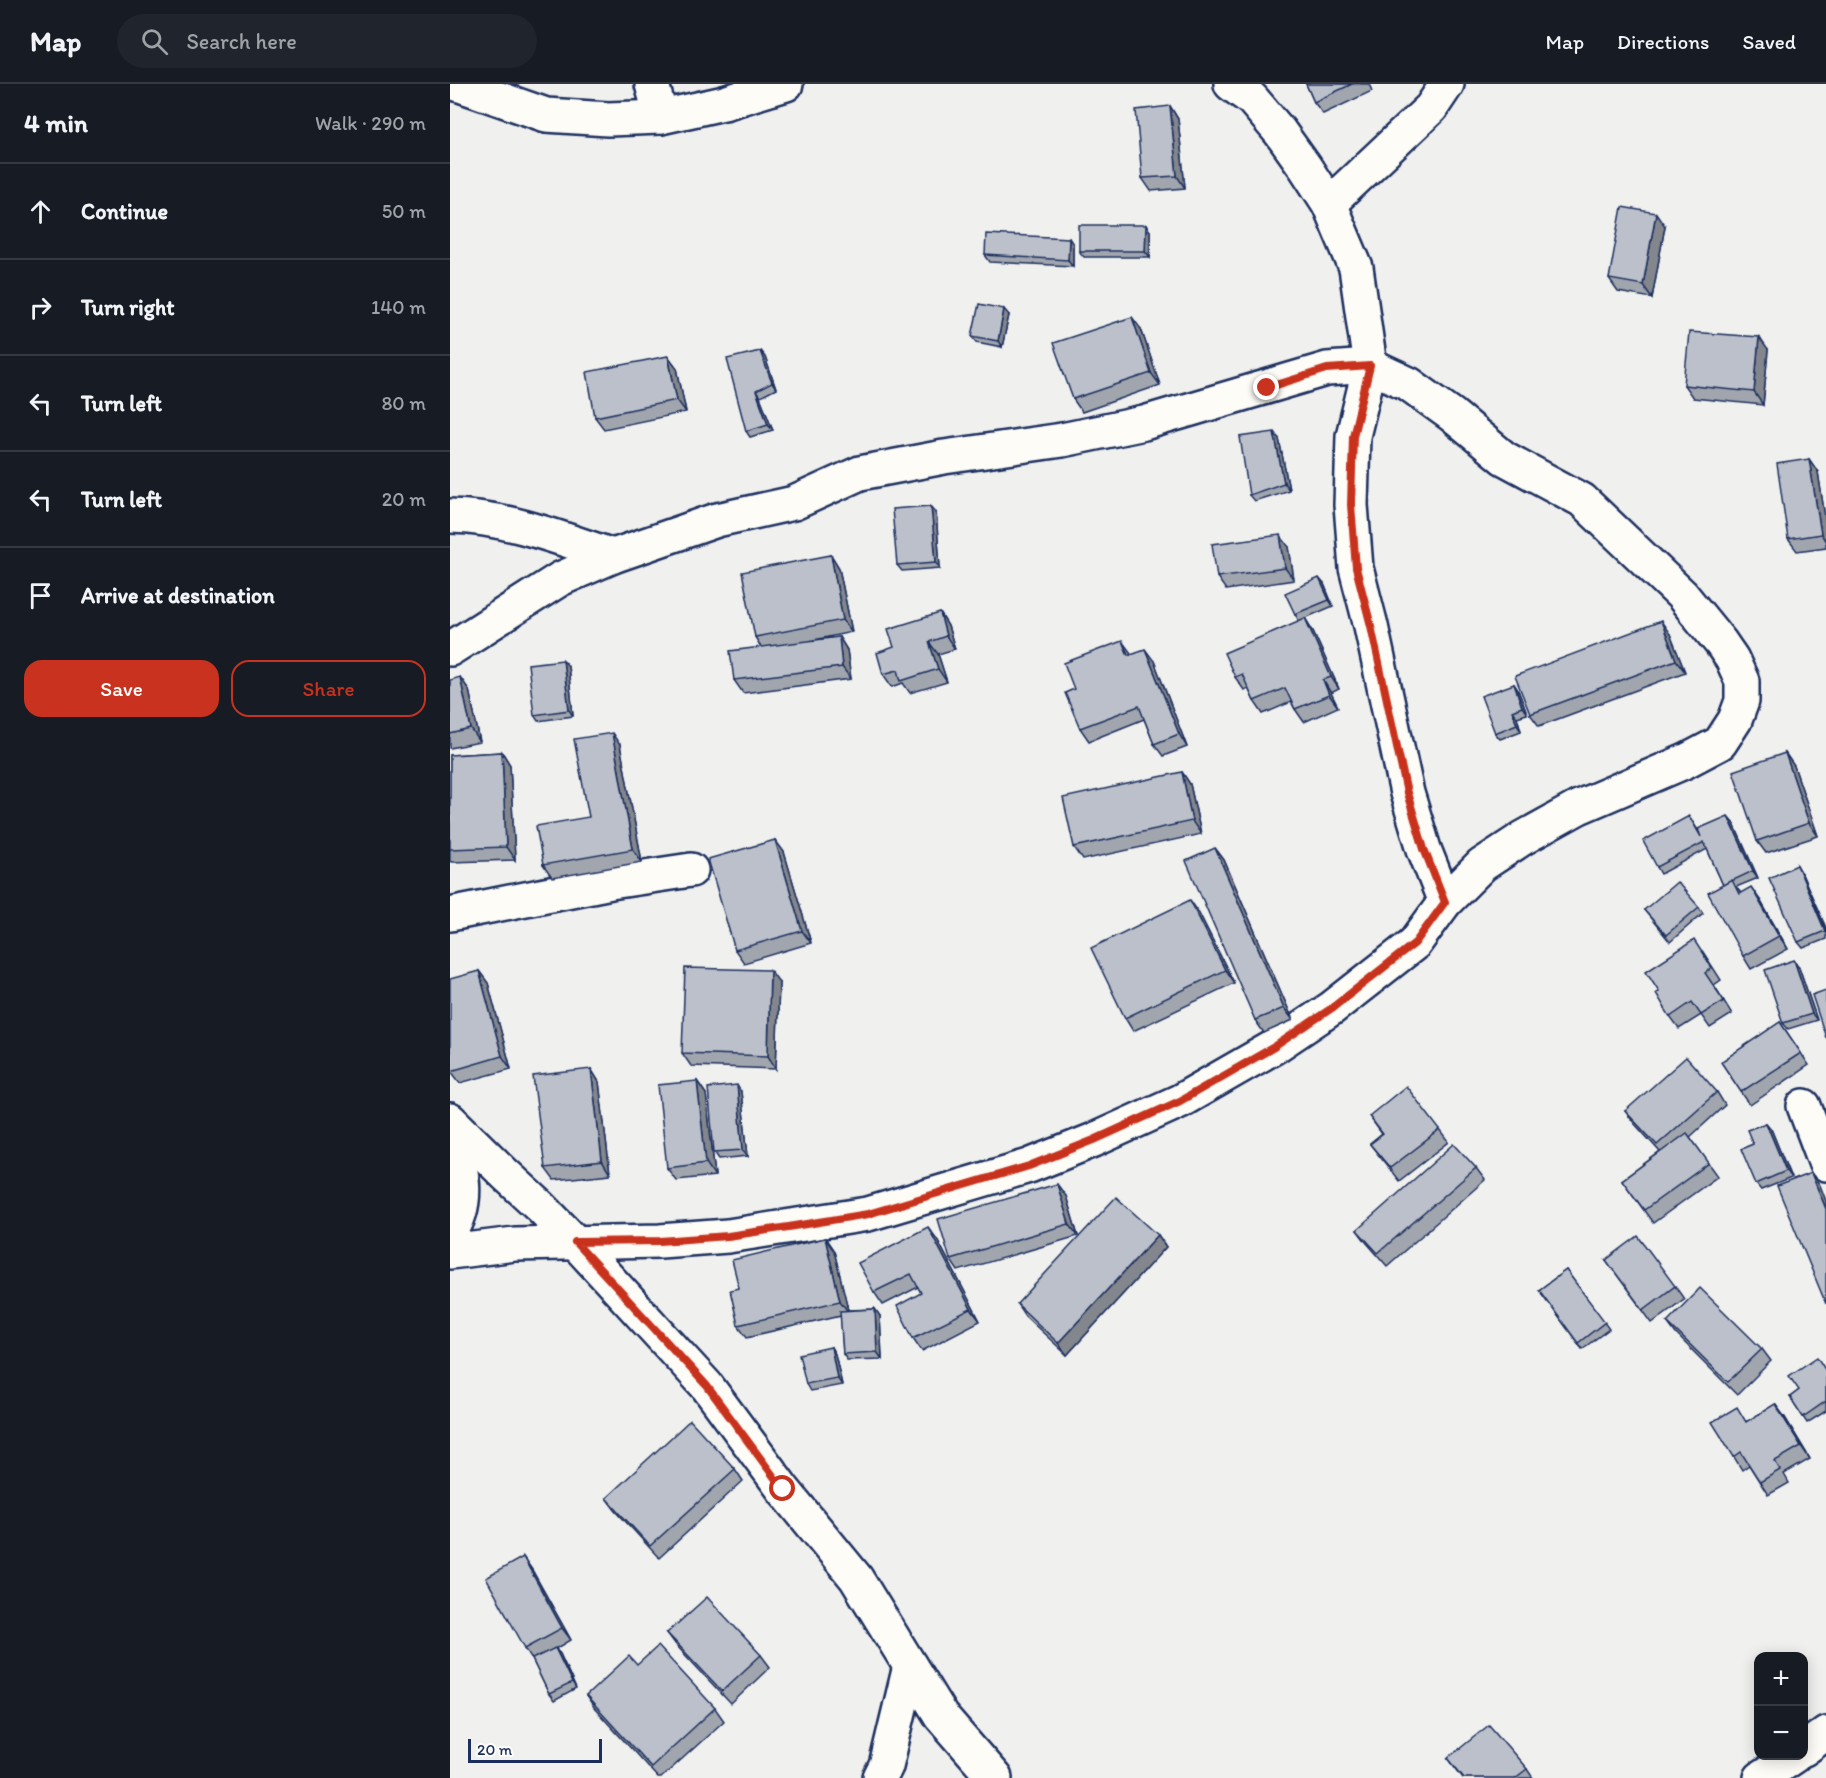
<!DOCTYPE html>
<html lang="en">
<head>
<meta charset="utf-8">
<style>
  body { margin:0; font-family:Itim,sans-serif; background:#20242c; color:#f1f3f6 }
  .controls { position:absolute; right:18px; bottom:18px; display:grid; overflow:hidden; border-radius:12px; box-shadow:0 3px 15px #0003 }
  .controls button { width:54px; height:54px; display:grid; place-items:center; padding:0; border:0; border-bottom:2px solid #363941; background:#171b24; color:#f1f3f6; font:30px sans-serif }
  .scale { position:absolute; left:18px; bottom:15px; width:134px; box-sizing:border-box; padding-left:6px; border:3px solid #1b2f5e; border-top:0; font-size:16px; line-height:21px; white-space:nowrap; color:#1b2f5e; -webkit-text-stroke:4px #fdfcf7; paint-order:stroke }
  .stop { position:absolute; width:18px; height:18px; margin:-14px; border:4px solid #c8321e; border-radius:50%; background:#fff }
  .stop.end { background:#c8321e; border-color:#fff; box-shadow:0 2px 6px #0008 }
  .list { margin:0; padding:0; list-style:none }
  h2 { display:flex; justify-content:space-between; align-items:center; height:78px; margin:0; padding:0 24px; font-size:26px }
  h2 small { font-size:20px; font-weight:400; color:#9ea1a6 }
  .list li { display:grid; grid-template-columns:39px 1fr auto; gap:18px; align-items:center; box-sizing:border-box; height:96px; padding:0 24px; border-top:2px solid #363941 }
  .list b { display:block; font-size:22px; white-space:nowrap }
  .list em { font-size:20px; font-style:normal; color:#9ea1a6 }
  .actions { display:flex; gap:12px; padding:18px 24px }
  .actions a { flex:1; padding:14px 0; border:2px solid #c8321e; border-radius:18px; text-align:center; font-size:21px; color:#c8321e }
  .actions .main { background:#c8321e; color:#fff }
  .icon { flex:none; width:33px; height:33px; fill:none; stroke:currentColor; stroke-width:2; stroke-linecap:round; stroke-linejoin:round }
  .map { position:relative; flex:none; width:1376px; height:1694px; overflow:hidden }
  header { display:flex; align-items:center; gap:36px; box-sizing:border-box; height:84px; padding:0 30px; background:#171b24; border-bottom:2px solid #363941 }
  header strong { font-size:28px }
  nav { display:flex; gap:33px; margin-inline-start:auto; font-size:21px }
  .search { width:420px; height:54px; background:#20242c; display:flex; align-items:center; gap:15px; box-sizing:border-box; padding:0 21px; border-radius:33px; color:#9ea1a6; font-size:22px }
  main { display:flex }
  aside { flex:1; background:#171b24 }
  .map>svg:first-child { display:block }
  .lines { fill:none; stroke-linecap:round; stroke-linejoin:round }
  .minor-casing { stroke:#1b2f5e; stroke-width:38 }
  .minor { stroke:#fdfcf7; stroke-width:33 }
  .wall { fill:#a1a5ae; stroke:#1b2f5e; stroke-width:1.5 }
  .shaded-wall { fill:#83868d; stroke:#1b2f5e; stroke-width:1.5 }
  .building { fill:#bbc0ca; stroke:#1b2f5e; stroke-width:1.5 }
  .route { stroke:#c8321e; stroke-width:8 }
</style>
</head>
<body>
<header>
<strong>Map</strong>
<div class="search"><svg class="icon" aria-label="search" viewBox="0 0 24 24"><circle cx="10" cy="10" r="6"/><path d="M15 15l6 6"/></svg>Search here</div>
<nav><a>Map</a><a>Directions</a><a>Saved</a></nav>
</header>
<main>
<aside>
<h2>4 min<small>Walk · 290 m</small></h2>
<ul class="list">
<li><svg class="icon" aria-label="ahead" viewBox="0 0 24 24"><path d="M12 20V5M6 11l6-6 6 6"/></svg><div><b>Continue</b></div><em>50 m</em></li>
<li><svg class="icon" aria-label="right" viewBox="0 0 24 24"><path d="M7 20v-9h11M14 6l5 5-5 5"/></svg><div><b>Turn right</b></div><em>140 m</em></li>
<li><svg class="icon" aria-label="left" viewBox="0 0 24 24"><path d="M17 20v-9H6M10 6l-5 5 5 5"/></svg><div><b>Turn left</b></div><em>80 m</em></li>
<li><svg class="icon" aria-label="left" viewBox="0 0 24 24"><path d="M17 20v-9H6M10 6l-5 5 5 5"/></svg><div><b>Turn left</b></div><em>20 m</em></li>
<li><svg class="icon" aria-label="arrive" viewBox="0 0 24 24"><path d="M6 21V4h12l-3 4 3 4H6"/></svg><div><b>Arrive at destination</b></div></li>
</ul>
<div class="actions"><a class="main">Save</a><a>Share</a></div>
</aside>
<div class="map">
<svg width="1376" height="1694" viewBox="0 0 1376 1694">
  <rect width="100%" height="100%" fill="#f0f0ee"/>
  <filter id="ink" filterUnits="userSpaceOnUse"><feTurbulence type="fractalNoise" baseFrequency=".0167" numOctaves="2"/><feDisplacementMap in="SourceGraphic" scale="12" xChannelSelector="R" yChannelSelector="G"/><feConvolveMatrix kernelMatrix="1 2 1 2 8 2 1 2 1" color-interpolation-filters="sRGB"/></filter>
  <g filter="url(#ink)">
    <g class="lines">
      <defs>
        <g id="minor">
          <polyline points="7,0 96,31 158,35 211,33 274,19 336,0"/>
          <polyline points="202,0 211,33"/>
          <polyline points="781,0 802,15 830,48 855,83 879,120 906,184 920,282 903,352 901,421 906,484 921,542 957,709 974,765 995,818"/>
          <polyline points="879,120 981,24 997,0"/>
          <path d="M0 432C56 433 110 454 163 472"/>
          <polyline points="0,565 110,495 163,472 267,436 344,419 410,389 494,373 612,356 694,339 877,285 920,282 959,300 1002,331 1054,374 1132,416 1232,511 1271,559 1282,575 1292,597 1292,617 1285,636 1270,659 1236,677 1129,723 1073,754 1032,781 995,818 965,859 882,924 824,963 730,1017 644,1056 579,1082 418,1130 278,1152 210,1157 65,1160 0,1168"/>
          <polyline points="0,830 161,798 241,786"/>
          <polyline points="1354,1022 1376,1080"/>
          <polyline points="0,1036 55,1090 91,1123 125,1158 257,1302 333,1405 406,1494 491,1632 545,1694"/>
          <path d="M0 1047C11 1082 22 1116 0 1149"/>
          <polyline points="1354,1665 1376,1649"/>
          <polyline points="430,1694 436,1682 460,1582"/>
          <polyline points="1311,1694 1344,1672"/>
        </g>
      </defs>
      <!-- minor casing -->
      <use href="#minor" class="minor-casing"/>
      <!-- minor -->
      <use href="#minor" class="minor"/>
    </g>
    <!-- wall -->
    <g class="wall">
      <polygon points="856,0 919,0 922,7 873,30 864,18"/>
      <polygon points="720,22 728,35 735,104 701,107 692,94"/>
      <polygon points="1215,142 1202,214 1168,208 1159,195"/>
      <polygon points="700,147 700,173 634,173 629,167"/>
      <polygon points="623,160 623,182 540,178 535,171"/>
      <polygon points="559,231 552,263 527,258 522,252"/>
      <polygon points="691,245 710,301 632,328 623,315"/>
      <polygon points="1318,266 1313,321 1243,314 1234,301"/>
      <polygon points="310,267 315,273 326,305 310,313 323,346 300,353 296,347"/>
      <polygon points="218,272 227,284 236,328 154,345 145,333"/>
      <polygon points="829,355 839,406 804,417 799,411"/>
      <polygon points="1359,375 1368,388 1376,440 1376,463 1347,467 1338,455"/>
      <polygon points="486,428 490,484 452,487 447,481"/>
      <polygon points="839,463 844,496 776,506 767,493"/>
      <polygon points="381,471 389,484 402,548 359,557 389,553 397,566 401,595 293,609 284,596 311,563 305,553"/>
      <polygon points="874,500 883,522 855,534 863,547 889,605 881,609 888,623 854,638 845,625 841,618 813,630 804,617 798,604 794,606 785,593 849,537 845,530"/>
      <polygon points="490,529 498,542 505,565 488,570 497,598 460,609 453,599 442,603 433,590 444,563"/>
      <polygon points="1220,550 1235,588 1089,642 1080,630"/>
      <polygon points="681,570 704,577 737,663 713,672 704,660 694,635 639,657 630,644 624,605"/>
      <polygon points="118,582 123,632 88,637 84,631"/>
      <polygon points="10,593 19,606 30,658 0,664 0,596"/>
      <polygon points="1064,600 1068,606 1077,630 1067,633 1071,647 1050,655 1045,649"/>
      <polygon points="170,661 192,778 102,794 93,781 139,733"/>
      <polygon points="52,668 60,681 65,776 1,778 0,777 0,671"/>
      <polygon points="1335,669 1344,682 1368,752 1316,769 1307,757"/>
      <polygon points="732,688 740,700 751,750 633,776 624,763"/>
      <polygon points="1239,732 1249,748 1283,738 1308,794 1286,803 1291,809 1310,816 1338,865 1301,885 1293,872 1273,801 1257,765 1211,790 1207,783"/>
      <polygon points="325,756 334,768 361,859 294,879 285,866"/>
      <polygon points="765,764 774,776 843,936 814,949 805,936"/>
      <polygon points="1347,781 1351,788 1376,844 1376,855 1353,864 1348,858"/>
      <polygon points="1249,823 1253,829 1220,858 1194,826"/>
      <polygon points="749,829 784,899 683,947 675,934"/>
      <polygon points="1253,868 1271,896 1264,901 1282,930 1260,944 1251,931 1229,945 1220,933"/>
      <polygon points="1349,883 1367,936 1338,945 1333,939"/>
      <polygon points="29,887 38,899 61,985 10,999 1,987"/>
      <polygon points="329,898 326,985 241,982 232,969"/>
      <polygon points="1330,938 1359,981 1300,1021 1271,978"/>
      <polygon points="141,985 149,998 160,1090 104,1096 95,1084"/>
      <polygon points="247,997 256,1010 265,1092 226,1096 217,1084"/>
      <polygon points="291,1008 298,1072 269,1075 264,1068"/>
      <polygon points="1267,1008 1275,1021 1240,1053 1268,1092 1203,1139 1172,1096 1210,1068 1184,1039 1175,1027"/>
      <polygon points="919,1032 990,1046 999,1058 949,1097 920,1060 932,1050"/>
      <polygon points="1316,1039 1321,1045 1341,1094 1311,1106 1306,1100 1303,1060"/>
      <polygon points="1026,1084 1035,1096 937,1182 916,1158 907,1146"/>
      <polygon points="616,1112 628,1152 508,1187 500,1175"/>
      <polygon points="708,1151 716,1163 617,1271 575,1232 567,1220"/>
      <polygon points="375,1154 384,1167 398,1226 425,1225 430,1232 432,1275 397,1276 393,1270 391,1231 297,1253 288,1241 289,1204"/>
      <polygon points="487,1155 530,1237 472,1267 463,1254 471,1209 468,1203 433,1221 424,1208"/>
      <polygon points="1156,1176 1225,1202 1234,1215 1202,1239"/>
      <polygon points="1116,1186 1159,1245 1132,1265 1089,1206"/>
      <polygon points="1217,1238 1312,1265 1321,1277 1287,1311 1226,1250"/>
      <polygon points="381,1263 385,1270 392,1301 360,1307 356,1300"/>
      <polygon points="1376,1287 1376,1327 1357,1339 1340,1313"/>
      <polygon points="1334,1332 1360,1375 1334,1390 1339,1399 1318,1411 1299,1381 1292,1386 1284,1373 1297,1337"/>
      <polygon points="285,1385 293,1397 209,1474 165,1426 156,1414"/>
      <polygon points="73,1473 82,1486 121,1556 106,1565 110,1570 126,1605 104,1617 99,1610 82,1575 75,1564"/>
      <polygon points="217,1549 311,1571 320,1583 281,1620 226,1561"/>
      <polygon points="187,1581 265,1624 274,1637 211,1694 208,1694 144,1624 136,1612"/>
      <polygon points="998,1674 1077,1685 1083,1694 1013,1694"/>
    </g>
    <!-- shaded-wall -->
    <g class="shaded-wall">
      <polygon points="720,22 728,35 735,104 727,92"/>
      <polygon points="1206,129 1215,142 1202,214 1193,201"/>
      <polygon points="696,141 700,147 700,173 695,167"/>
      <polygon points="619,154 623,160 623,182 618,176"/>
      <polygon points="554,225 559,231 552,263 548,257"/>
      <polygon points="682,233 691,245 710,301 701,289"/>
      <polygon points="1309,253 1318,266 1313,321 1304,308"/>
      <polygon points="310,267 315,273 326,305 322,299"/>
      <polygon points="218,272 227,284 236,328 227,316"/>
      <polygon points="306,307 310,313 323,346 318,340"/>
      <polygon points="824,348 829,355 839,406 834,399"/>
      <polygon points="1359,375 1368,388 1376,440 1376,458 1371,450"/>
      <polygon points="481,422 486,428 490,484 486,478"/>
      <polygon points="830,451 839,463 844,496 835,484"/>
      <polygon points="381,471 389,484 402,548 393,536"/>
      <polygon points="869,494 874,500 883,522 879,516"/>
      <polygon points="490,529 498,542 505,565 496,552"/>
      <polygon points="855,534 863,547 889,605 881,593"/>
      <polygon points="1211,537 1220,550 1235,588 1226,576"/>
      <polygon points="389,553 397,566 401,595 392,583"/>
      <polygon points="672,557 681,569 687,584 678,571"/>
      <polygon points="479,558 488,570 497,598 488,585"/>
      <polygon points="695,565 704,577 737,663 729,650"/>
      <polygon points="113,576 118,582 123,632 119,626"/>
      <polygon points="10,593 19,606 30,658 21,645"/>
      <polygon points="873,596 881,609 888,623 879,611"/>
      <polygon points="1064,600 1068,606 1077,630 1072,623"/>
      <polygon points="1062,627 1067,633 1071,647 1067,640"/>
      <polygon points="162,649 170,661 192,778 183,765"/>
      <polygon points="52,668 60,681 65,776 56,763"/>
      <polygon points="1335,669 1344,682 1368,752 1359,739"/>
      <polygon points="732,688 740,700 751,750 742,737"/>
      <polygon points="1278,732 1283,738 1308,794 1303,787"/>
      <polygon points="325,756 334,768 361,859 352,847"/>
      <polygon points="765,764 774,776 843,936 834,924"/>
      <polygon points="1347,781 1351,788 1376,844 1376,848"/>
      <polygon points="1301,803 1310,816 1338,865 1329,852"/>
      <polygon points="740,816 749,829 784,899 775,886"/>
      <polygon points="1344,876 1349,883 1367,936 1362,930"/>
      <polygon points="320,886 329,898 326,985 318,972"/>
      <polygon points="29,887 38,899 61,985 52,972"/>
      <polygon points="141,985 149,998 160,1090 152,1077"/>
      <polygon points="247,997 256,1010 265,1092 256,1079"/>
      <polygon points="287,1001 291,1008 298,1072 293,1066"/>
      <polygon points="1316,1039 1321,1045 1341,1094 1336,1087"/>
      <polygon points="1361,1089 1370,1101 1376,1117 1376,1125"/>
      <polygon points="607,1100 616,1112 628,1152 619,1140"/>
      <polygon points="478,1143 487,1155 530,1237 521,1225"/>
      <polygon points="708,1151 716,1163 617,1271 608,1259"/>
      <polygon points="375,1154 384,1167 399,1229 390,1217"/>
      <polygon points="425,1225 430,1232 432,1275 427,1268"/>
      <polygon points="381,1263 385,1270 392,1301 387,1294"/>
      <polygon points="1325,1320 1334,1332 1360,1375 1351,1362"/>
      <polygon points="73,1473 82,1486 121,1556 112,1544"/>
      <polygon points="105,1564 110,1570 126,1605 122,1599"/>
    </g>
    <!-- building -->
    <g class="building">
      <polygon points="856,0 902,0 864,18"/>
      <polygon points="720,22 727,92 692,94 686,26"/>
      <polygon points="1172,123 1206,129 1193,201 1159,195"/>
      <polygon points="629,141 696,141 695,167 629,167"/>
      <polygon points="536,150 619,154 618,176 535,171"/>
      <polygon points="529,220 554,225 548,257 522,252"/>
      <polygon points="682,233 701,289 623,315 603,259"/>
      <polygon points="1239,248 1309,253 1304,308 1234,301"/>
      <polygon points="310,267 322,299 306,307 318,340 296,347 277,275"/>
      <polygon points="218,272 227,316 145,333 137,288"/>
      <polygon points="824,348 834,399 799,411 790,353"/>
      <polygon points="1359,375 1371,450 1338,455 1327,380"/>
      <polygon points="481,422 486,478 447,481 442,425"/>
      <polygon points="830,451 835,484 767,493 762,460"/>
      <polygon points="381,471 393,536 305,553 292,488"/>
      <polygon points="869,494 879,516 845,530 835,509"/>
      <polygon points="490,529 496,552 479,558 488,585 451,597 448,586 433,590 427,569 444,563 438,545"/>
      <polygon points="855,534 881,593 873,596 879,611 845,625 835,604 804,617 792,590 785,593 774,569"/>
      <polygon points="1211,537 1226,576 1080,630 1065,592"/>
      <polygon points="389,553 392,583 284,596 280,567"/>
      <polygon points="672,557 678,571 695,565 729,650 704,660 689,622 630,644 615,609 624,605 614,579"/>
      <polygon points="113,576 119,626 84,631 78,580"/>
      <polygon points="10,593 21,645 0,650 0,596"/>
      <polygon points="1064,600 1072,623 1062,627 1067,640 1045,649 1031,612"/>
      <polygon points="162,649 183,765 93,781 86,742 139,733 124,655"/>
      <polygon points="52,668 56,763 0,765 0,671"/>
      <polygon points="1335,669 1359,739 1307,757 1283,687"/>
      <polygon points="732,688 742,737 624,763 613,714"/>
      <polygon points="1239,732 1251,753 1248,745 1278,732 1303,787 1273,801 1254,758 1207,783 1193,757"/>
      <polygon points="325,756 352,847 285,866 258,775"/>
      <polygon points="765,764 834,924 805,936 736,777"/>
      <polygon points="1347,781 1375,847 1348,858 1319,794"/>
      <polygon points="1282,796 1289,810 1301,803 1329,852 1293,872 1258,809"/>
      <polygon points="1227,798 1249,823 1216,851 1194,826"/>
      <polygon points="740,816 775,886 675,934 641,864"/>
      <polygon points="1244,856 1262,884 1255,889 1274,917 1251,931 1242,918 1220,933 1206,909 1209,907 1196,887"/>
      <polygon points="1344,876 1362,930 1333,939 1315,886"/>
      <polygon points="235,884 320,886 318,972 232,969"/>
      <polygon points="29,887 52,972 1,987 0,982 0,895"/>
      <polygon points="1376,906 1376,954 1362,911"/>
      <polygon points="1330,938 1351,969 1291,1008 1271,978"/>
      <polygon points="1236,973 1267,1008 1207,1061 1175,1027"/>
      <polygon points="141,985 152,1077 95,1084 83,992"/>
      <polygon points="247,997 256,1079 217,1084 208,1001"/>
      <polygon points="287,1001 293,1066 264,1068 258,1004"/>
      <polygon points="956,1002 990,1046 940,1084 920,1060 933,1050 919,1032"/>
      <polygon points="1316,1039 1336,1087 1306,1100 1291,1065 1303,1060 1297,1046"/>
      <polygon points="1237,1049 1259,1079 1194,1126 1172,1096"/>
      <polygon points="1004,1060 1026,1084 928,1169 907,1146"/>
      <polygon points="1361,1089 1376,1125 1376,1220 1327,1102"/>
      <polygon points="607,1100 619,1140 500,1175 488,1135"/>
      <polygon points="666,1113 708,1151 608,1259 567,1220"/>
      <polygon points="478,1143 521,1225 463,1254 447,1222 471,1209 461,1190 424,1208 408,1179"/>
      <polygon points="1188,1152 1225,1202 1193,1226 1156,1176"/>
      <polygon points="375,1154 390,1217 288,1241 280,1206 289,1204 282,1176"/>
      <polygon points="1116,1186 1155,1238 1128,1259 1089,1206"/>
      <polygon points="1250,1204 1312,1265 1278,1298 1217,1238"/>
      <polygon points="425,1225 427,1268 393,1270 390,1227"/>
      <polygon points="381,1263 387,1294 356,1300 349,1270"/>
      <polygon points="1367,1273 1376,1287 1376,1317 1353,1333 1340,1313 1349,1306 1339,1292"/>
      <polygon points="1325,1320 1351,1362 1325,1377 1330,1386 1310,1398 1291,1368 1284,1373 1262,1338 1287,1323 1296,1338"/>
      <polygon points="240,1336 285,1385 200,1462 156,1414"/>
      <polygon points="73,1473 112,1544 75,1564 36,1494"/>
      <polygon points="257,1513 311,1571 272,1607 217,1549"/>
      <polygon points="208,1562 265,1624 201,1683 136,1612 179,1572 187,1581"/>
      <polygon points="105,1564 122,1599 99,1610 82,1575"/>
      <polygon points="1039,1641 1077,1685 1065,1694 1014,1694 998,1674"/>
    </g>
  </g>
  <g class="lines" filter="url(#ink)">
    <!-- route -->
    <polyline class="route" points="333,1405 257,1302 125,1158 210,1157 278,1152 345,1142 418,1130 579,1082 644,1056 730,1017 824,963 882,924 965,859 995,818 974,765 957,709 921,542 906,484 901,421 903,352 920,282 877,285 817,304"/>
  </g>
</svg>
<div class="controls">
<button>+</button>
<button>−</button>
</div>
<div class="scale">20 m</div>
<div class="stop" style="left:333px;top:1405px"></div>
<div class="stop end" style="left:817px;top:304px"></div>
</div>
</main>
</body>
</html>
